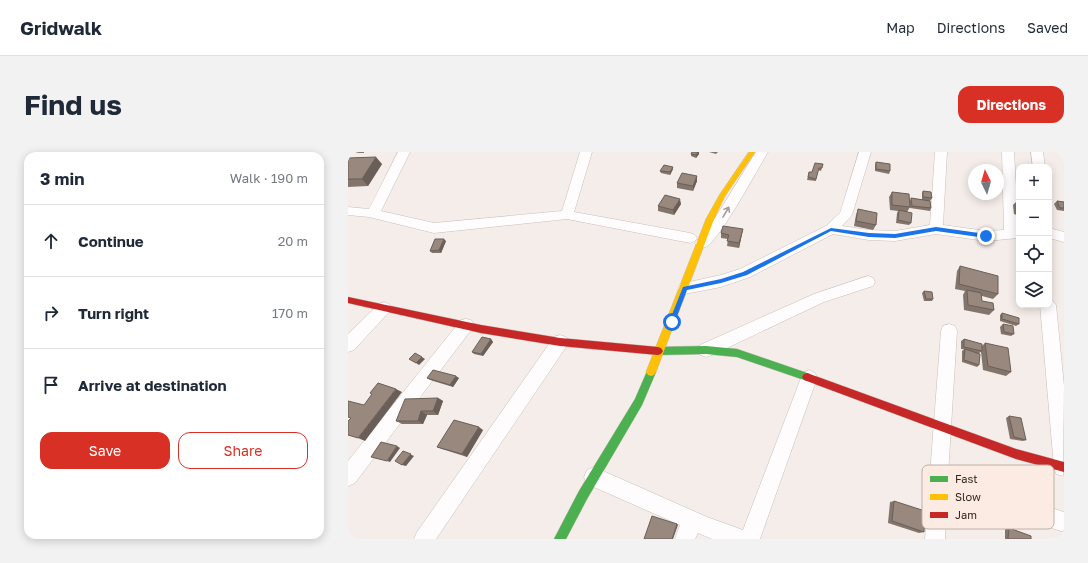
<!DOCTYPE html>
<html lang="en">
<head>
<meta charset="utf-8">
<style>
  body { margin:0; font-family:"Golos Text",sans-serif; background:#f2f2f3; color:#1f2937 }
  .controls { position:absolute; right:12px; top:12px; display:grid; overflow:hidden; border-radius:8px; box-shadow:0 2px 10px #0003 }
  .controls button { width:36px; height:36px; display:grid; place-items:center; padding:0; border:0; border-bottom:1px solid #e0e1e3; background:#fff; color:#1f2937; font:20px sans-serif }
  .compass { position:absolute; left:620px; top:12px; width:36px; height:36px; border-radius:50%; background:#fff; box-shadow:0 2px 10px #0003; rotate:355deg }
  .stop { position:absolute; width:12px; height:12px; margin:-9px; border:3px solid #1a73e8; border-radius:50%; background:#fff }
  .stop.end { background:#1a73e8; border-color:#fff; box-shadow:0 1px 4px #0008 }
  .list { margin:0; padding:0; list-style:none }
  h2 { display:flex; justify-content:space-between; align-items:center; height:52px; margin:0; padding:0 16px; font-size:17px }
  h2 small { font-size:13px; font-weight:400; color:#747a83 }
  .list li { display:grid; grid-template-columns:26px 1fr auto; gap:12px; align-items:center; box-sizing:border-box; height:72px; padding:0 16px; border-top:1px solid #e0e1e3 }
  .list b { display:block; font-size:15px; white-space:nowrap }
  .list em { font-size:13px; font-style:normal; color:#747a83 }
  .actions { display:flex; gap:8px; padding:12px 16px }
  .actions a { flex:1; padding:9px 0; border:1px solid #d93025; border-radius:12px; text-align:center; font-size:14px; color:#d93025 }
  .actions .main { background:#d93025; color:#fff }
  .icon { flex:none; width:22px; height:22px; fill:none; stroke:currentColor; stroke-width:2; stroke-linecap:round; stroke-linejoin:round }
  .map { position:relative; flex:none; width:716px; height:387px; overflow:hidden; border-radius:12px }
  header { display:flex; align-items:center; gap:24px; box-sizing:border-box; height:56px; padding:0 20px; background:#fff; border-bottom:1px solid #e0e1e3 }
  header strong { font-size:19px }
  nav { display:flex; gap:22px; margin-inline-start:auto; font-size:14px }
  .intro { display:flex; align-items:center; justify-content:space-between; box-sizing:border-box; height:96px; padding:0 24px }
  h1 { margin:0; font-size:28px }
  .button { padding:10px 18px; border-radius:12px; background:#d93025; color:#fff; font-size:14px; font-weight:700 }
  main { display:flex; gap:24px; padding:0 24px }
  aside { flex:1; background:#fff; border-radius:12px; box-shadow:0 2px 10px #0003 }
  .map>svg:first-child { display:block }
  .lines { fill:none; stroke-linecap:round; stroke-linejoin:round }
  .street-casing { stroke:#c9bfba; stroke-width:1 }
  .fast-casing { stroke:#c9bfba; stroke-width:1 }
  .slow-casing { stroke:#c9bfba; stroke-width:1 }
  .jam-casing { stroke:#c9bfba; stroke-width:1 }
  .street { fill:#fefcfc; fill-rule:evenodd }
  .fast { fill:#4caf50; fill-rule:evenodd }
  .slow { fill:#ffc107; fill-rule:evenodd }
  .jam { fill:#c62828; fill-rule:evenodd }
  .wall { fill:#83756c }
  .shaded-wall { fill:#6a5f58 }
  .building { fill:#98887d; stroke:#6a5f58 }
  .oneway { stroke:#a39c99 }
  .route { fill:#1a73e8 }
  .key { fill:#fbebe3; stroke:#bfb0a8; stroke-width:1 }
  .key-label { font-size:11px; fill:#34261f }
</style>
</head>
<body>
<header>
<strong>Gridwalk</strong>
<nav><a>Map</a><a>Directions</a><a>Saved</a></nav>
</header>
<div class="intro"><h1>Find us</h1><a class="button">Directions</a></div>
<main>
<aside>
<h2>3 min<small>Walk · 190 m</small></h2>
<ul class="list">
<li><svg class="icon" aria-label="ahead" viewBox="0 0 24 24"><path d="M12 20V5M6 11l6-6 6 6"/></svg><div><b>Continue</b></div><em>20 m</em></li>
<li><svg class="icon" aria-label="right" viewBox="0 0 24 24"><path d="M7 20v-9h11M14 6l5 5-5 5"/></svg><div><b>Turn right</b></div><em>170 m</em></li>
<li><svg class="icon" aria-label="arrive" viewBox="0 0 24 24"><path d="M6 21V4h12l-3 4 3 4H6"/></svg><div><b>Arrive at destination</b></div></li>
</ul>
<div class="actions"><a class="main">Save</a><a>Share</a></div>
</aside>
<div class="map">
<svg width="716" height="387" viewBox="0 0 716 387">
  <rect width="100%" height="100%" fill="#f5ede9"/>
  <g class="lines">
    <defs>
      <g id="street">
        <polygon points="50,0 62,0 33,59 86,71 214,59 232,0 244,0 226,60 342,81 347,83 349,86 347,89 342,91 219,67 86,81 21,65 0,63 0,55 21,57"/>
        <path d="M408 0H420C409 18 373 86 358 95 355 96 352 95 349 94L347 91 364 71Z"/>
        <polygon points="511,0 523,0 504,63 494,74 521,78 547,79 582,73 587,0 599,0 595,73 638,79 656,78 654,0 666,0 671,86 638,89 588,82 547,89 521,88 485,82 402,125 373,135 337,142 332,140 330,136 332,132 373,123 392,117 478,74 492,61"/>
        <polygon points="683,0 695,0 697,15 685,15"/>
        <polygon points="701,76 716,80 716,90 701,86"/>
        <polygon points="520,124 525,126 527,130 525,134 476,150 364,203 358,205 352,203 350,198 352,193 466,142"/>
        <polygon points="701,147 705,149 708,153 716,234 715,324 708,322 706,315 692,153 701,153"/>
        <polygon points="36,150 41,152 44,156 41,160 6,198 0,200 0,182 31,152"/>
        <polygon points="118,167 123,168 126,173 123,178 7,331 0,334 0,309 113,168"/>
        <polygon points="601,172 607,174 609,179 600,323 716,360 716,380 599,343 597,387 577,387 593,179 595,174"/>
        <polygon points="212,183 218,185 220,190 218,195 88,387 66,387 69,380 206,185"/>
        <polygon points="461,218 467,221 469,226 412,387 364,387 350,381 347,387 327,387 332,373 239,332 236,325 239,318 246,315 359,365 395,378 453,226 455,221"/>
      </g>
      <g id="fast">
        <polygon points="358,194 389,197 462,222 464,225 462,228 459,229 389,205 358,202 310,203 307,202 305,199 307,196 310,195"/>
        <polygon points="303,216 306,217 308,220 294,253 239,347 218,387 206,387 231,339 287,247 300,217"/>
      </g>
      <polygon id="slow" points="401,0 407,0 377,44 366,67 308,220 306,223 303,224 300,223 298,220 358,67 372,42"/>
      <g id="jam">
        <polygon points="0,145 133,173 212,186 310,195 313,196 315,199 313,202 310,203 212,194 133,181 0,151"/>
        <polygon points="459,221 668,297 716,310 716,320 668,307 456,228 454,225 456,222"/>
      </g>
    </defs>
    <!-- street casing -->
    <use href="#street" class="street-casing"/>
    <!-- fast casing -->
    <use href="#fast" class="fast-casing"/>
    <!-- slow casing -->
    <use href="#slow" class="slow-casing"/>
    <!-- jam casing -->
    <use href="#jam" class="jam-casing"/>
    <!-- street -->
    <use href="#street" class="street"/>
    <!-- fast -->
    <use href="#fast" class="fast"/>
    <!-- slow -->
    <use href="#slow" class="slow"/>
    <!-- jam -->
    <use href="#jam" class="jam"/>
  </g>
  <!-- wall -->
  <g class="wall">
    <rect x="0" y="0" width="16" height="1"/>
    <polygon points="361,0 370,0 368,2"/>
    <polygon points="343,2 351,2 348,6 343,4"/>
    <polygon points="0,6 34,12 20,34 0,35"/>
    <polygon points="528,10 542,19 541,22 527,19 527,13"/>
    <polygon points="475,12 473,19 470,18 468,29 459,28 461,20 464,20"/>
    <polygon points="325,17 322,23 313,21 312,19"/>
    <polygon points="349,24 349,29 345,39 329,36 329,31"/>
    <polygon points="575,39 584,46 582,49 583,56 582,59 562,56 562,52 562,55 559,60 563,71 561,73 548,71 549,61 550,59 542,58 541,45 544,40 562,49 563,46 574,48 574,41"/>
    <polygon points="670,48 671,48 671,64 666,62 665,53"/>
    <polygon points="709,49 716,50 716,59 709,58 706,52"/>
    <polygon points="333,52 326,63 310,59 310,54"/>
    <polygon points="510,57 528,73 525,78 506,74 508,63"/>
    <polygon points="395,77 391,96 379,94 380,87 373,86 373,81"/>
    <polygon points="98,89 93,101 84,101 82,99"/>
    <polygon points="612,114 650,142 645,147 634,144 634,149 646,158 641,163 616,158 615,143 617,139 607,137 609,119"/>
    <polygon points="576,139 585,147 584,149 576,149 574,141"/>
    <polygon points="654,161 671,172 668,174 652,169 652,163"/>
    <polygon points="655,172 666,182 663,184 653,182 652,175"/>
    <polygon points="143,187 145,190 135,204 126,202 124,200"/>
    <polygon points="616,187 634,194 637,191 663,220 658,224 635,218 633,200 631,201 631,213 629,215 614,210 614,199 616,197 613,197 613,189"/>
    <polygon points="79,226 111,226 105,235 82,228"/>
    <polygon points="90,246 95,249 90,263 79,263 75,272 54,272 48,269"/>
    <polygon points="661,264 678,288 675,289 662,287 658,266"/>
    <polygon points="135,278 119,305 94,297 89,295"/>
    <polygon points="546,349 576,380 571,381 540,371 542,350"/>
    <polygon points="657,376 661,376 683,387 657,387"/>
  </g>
  <!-- shaded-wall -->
  <g class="shaded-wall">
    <polygon points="350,0 351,0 351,2 348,6 348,3"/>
    <polygon points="28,5 34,12 20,34 14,27"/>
    <polygon points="325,15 325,17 322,23 322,20"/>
    <polygon points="349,24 349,29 345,39 345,34"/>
    <polygon points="332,47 333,52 326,63 325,58"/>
    <polygon points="395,77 394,82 391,96 391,91"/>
    <polygon points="96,87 98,89 93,101 91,98"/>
    <polygon points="143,187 145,190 135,204 133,202"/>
    <polygon points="74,205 77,207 71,213 68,211"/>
    <polygon points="108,224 111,226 105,235 102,233"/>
    <polygon points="48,237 54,240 17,289 10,286"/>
    <polygon points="90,246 95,249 90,263 85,259"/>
    <polygon points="73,259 79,263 75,272 70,269"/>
    <polygon points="131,275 135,278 119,305 114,302"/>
    <polygon points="49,294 52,296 42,310 39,309"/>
    <polygon points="55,299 66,304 58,314 54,313"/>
    <polygon points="329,372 330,373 325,387 324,387"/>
  </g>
  <!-- building -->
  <g class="building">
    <polygon points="344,0 350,0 348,3 343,2"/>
    <polygon points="28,5 14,27 0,27 0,6"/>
    <polygon points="528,10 542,12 542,19 528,17"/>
    <polygon points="467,11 475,12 474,16 471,16 468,27 460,25 461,20 464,20"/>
    <polygon points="316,13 325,15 322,20 312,19"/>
    <polygon points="334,21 349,24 345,34 329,31"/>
    <polygon points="575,39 583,40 584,46 575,45"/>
    <polygon points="544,40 561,42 562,55 544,53"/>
    <polygon points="317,43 332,47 325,58 310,54"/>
    <polygon points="563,46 582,49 583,56 564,54"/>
    <polygon points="670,48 671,48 671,58 670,57"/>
    <polygon points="709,49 716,50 716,56 712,56"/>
    <polygon points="510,57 529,61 528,73 508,69"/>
    <polygon points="551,58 564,61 563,71 550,68"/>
    <polygon points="375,74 395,77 391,91 379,89 381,83 373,81"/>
    <polygon points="87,87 96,87 91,98 82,99"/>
    <polygon points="612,114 650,124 650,142 611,132"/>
    <polygon points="619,138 633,141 634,149 645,151 646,158 620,153"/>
    <polygon points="576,139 584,140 585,147 578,147"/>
    <polygon points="654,161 671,166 671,172 654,167"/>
    <polygon points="655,172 665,174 666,182 656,180"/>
    <polygon points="134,185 143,187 133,202 124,200"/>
    <polygon points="616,187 634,192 634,199 616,195"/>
    <polygon points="637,191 660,196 663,220 640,214"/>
    <polygon points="617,197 632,202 631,213 616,208"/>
    <polygon points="67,201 74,205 68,211 61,207"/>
    <polygon points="85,218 108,224 102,233 79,226"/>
    <polygon points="30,231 48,237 10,286 0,283 0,269 3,266 0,265 0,249 16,253 24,242 22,241"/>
    <polygon points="90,246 85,259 73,259 70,269 48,269 57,247"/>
    <polygon points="661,264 673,266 678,288 666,285"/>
    <polygon points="106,268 131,275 114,302 89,295"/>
    <polygon points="33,290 49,294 39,309 23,305"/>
    <polygon points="55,299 63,302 54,313 47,309"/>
    <polygon points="546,349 577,359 576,380 544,369"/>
    <polygon points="304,364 329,372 324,387 296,387"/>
    <polygon points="661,376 683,384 683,387 660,387"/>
  </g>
  <!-- one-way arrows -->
  <defs><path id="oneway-shaft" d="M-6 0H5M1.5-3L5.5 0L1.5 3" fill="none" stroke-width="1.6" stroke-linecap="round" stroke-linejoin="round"/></defs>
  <use class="oneway" href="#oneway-shaft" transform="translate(378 60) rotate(-59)"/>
  <!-- route -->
  <polygon class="route" points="588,75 638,82 641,84 638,86 588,79 547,86 521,85 483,79 399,123 373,131 339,138 326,172 322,172 321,170 335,135 373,127 395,120 483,76 521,81 547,82"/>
  <!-- legend -->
  <rect x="574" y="313" width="132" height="64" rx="6" class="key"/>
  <rect x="582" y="324" width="18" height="6" fill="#4caf50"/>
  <rect x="582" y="342" width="18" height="6" fill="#ffc107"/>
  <rect x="582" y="360" width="18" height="6" fill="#c62828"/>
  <g class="key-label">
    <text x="607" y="331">Fast</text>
    <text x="607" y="349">Slow</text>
    <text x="607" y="367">Jam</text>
  </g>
</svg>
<div class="controls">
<button>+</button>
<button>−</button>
<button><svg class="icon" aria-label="locate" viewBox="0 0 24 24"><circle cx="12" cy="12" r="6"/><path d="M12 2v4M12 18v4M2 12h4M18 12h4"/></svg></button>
<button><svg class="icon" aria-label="layers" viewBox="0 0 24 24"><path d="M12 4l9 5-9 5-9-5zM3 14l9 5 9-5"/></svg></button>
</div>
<svg class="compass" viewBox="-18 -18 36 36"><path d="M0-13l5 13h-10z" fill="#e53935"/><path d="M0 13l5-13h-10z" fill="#747a83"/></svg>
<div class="stop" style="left:324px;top:170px"></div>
<div class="stop end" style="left:638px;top:84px"></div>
</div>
</main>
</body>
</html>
